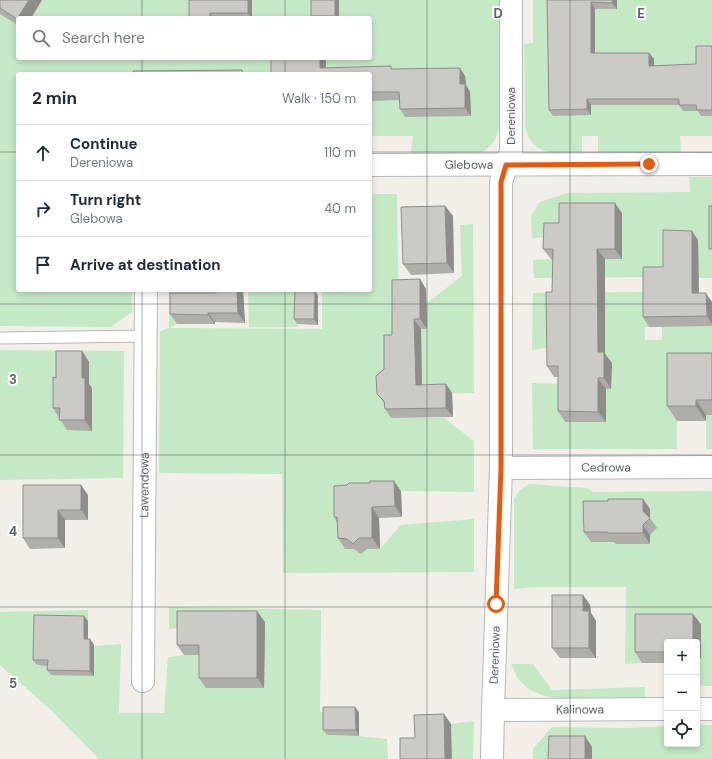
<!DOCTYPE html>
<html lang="en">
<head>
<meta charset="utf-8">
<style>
  body { margin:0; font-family:"DM Sans",sans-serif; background:#f2f2f3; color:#1f2937 }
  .controls { position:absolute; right:12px; bottom:12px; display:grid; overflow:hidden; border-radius:4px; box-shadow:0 2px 6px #0003 }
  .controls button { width:36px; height:36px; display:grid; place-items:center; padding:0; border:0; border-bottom:1px solid #e0e1e3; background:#fff; color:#1f2937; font:20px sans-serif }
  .stop { position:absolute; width:12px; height:12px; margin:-9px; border:3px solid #ea580c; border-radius:50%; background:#fff }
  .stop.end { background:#ea580c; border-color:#fff; box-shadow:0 1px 4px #0008 }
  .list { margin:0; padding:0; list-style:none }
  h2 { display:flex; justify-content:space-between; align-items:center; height:52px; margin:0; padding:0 16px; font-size:17px }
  h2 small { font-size:13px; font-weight:400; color:#747a83 }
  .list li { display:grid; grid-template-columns:26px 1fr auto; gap:12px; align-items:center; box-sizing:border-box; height:56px; padding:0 16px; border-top:1px solid #e0e1e3 }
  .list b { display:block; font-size:15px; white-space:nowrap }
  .list p { margin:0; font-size:13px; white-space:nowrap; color:#747a83 }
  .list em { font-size:13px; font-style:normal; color:#747a83 }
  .icon { flex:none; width:22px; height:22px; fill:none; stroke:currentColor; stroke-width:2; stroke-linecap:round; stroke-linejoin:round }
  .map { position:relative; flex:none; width:712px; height:759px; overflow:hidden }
  .search { position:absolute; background:#fff; box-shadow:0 2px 6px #0003; left:16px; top:16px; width:356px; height:44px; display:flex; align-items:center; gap:10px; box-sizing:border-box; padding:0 14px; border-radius:4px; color:#747a83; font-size:15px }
  .panel { position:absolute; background:#fff; box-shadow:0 2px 6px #0003; left:16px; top:72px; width:356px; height:220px; border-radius:4px }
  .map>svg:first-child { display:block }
  .green { fill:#c5e8c5; fill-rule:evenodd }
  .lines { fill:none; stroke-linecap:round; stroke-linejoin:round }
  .lane-casing { stroke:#b5b8bc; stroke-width:13 }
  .street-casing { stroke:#b5b8bc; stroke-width:24 }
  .lane { stroke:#fff; stroke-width:11 }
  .street { stroke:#fff; stroke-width:22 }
  .wall { fill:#afaea9 }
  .shaded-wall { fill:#8f8d8a }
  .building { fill:#cccac5; stroke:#8f8d8a }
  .route { stroke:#ea580c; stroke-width:5 }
  .grid { fill:none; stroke:#5f6368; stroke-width:1; stroke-opacity:0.55 }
  .labels { text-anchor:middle; stroke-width:4; stroke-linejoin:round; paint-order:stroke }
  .street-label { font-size:12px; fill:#5f6368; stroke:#fff }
  .grid-label { font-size:13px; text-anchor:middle; font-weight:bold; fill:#5f6368; stroke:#fff; stroke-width:4; stroke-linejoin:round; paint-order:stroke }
</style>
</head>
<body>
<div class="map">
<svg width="712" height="759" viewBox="0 0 712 759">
  <rect width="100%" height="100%" fill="#f1efe8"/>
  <!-- green -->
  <g class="green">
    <path d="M0 0H500V118C499 134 496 144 481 153H411L413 136H370V74H18V290H132V312L111 327 0 326ZM18 18H370V58H18Z"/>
    <path d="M533 0H712V136H680L681 153H598V136H582V153C556 154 529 156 525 124L524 44 533 43Z"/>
    <polygon points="689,177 712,177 712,278 649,277 534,278 533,260 551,259 551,237 532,238 531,216 540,202 567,193 690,192"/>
    <polygon points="370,194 397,194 399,329 427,329 426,304 462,276 460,225 473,224 474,393 421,394 383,403 391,418 444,418 474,441 474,492 401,491 341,496 380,549 401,525 474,519 474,572 283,573 282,474 159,473 160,331 169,328 169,290 230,290 177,303 177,324 170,328 322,329 322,290 370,290"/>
    <polygon points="248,290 297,290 298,296 298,327 249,327"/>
    <path d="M649 292 671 326H712V368H677V449H533L532 383 565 384 605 422 606 389H611L612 363H605V347H554L532 350 533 293ZM645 327H662V340H645Z"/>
    <polygon points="0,350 124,351 123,478 0,480"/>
    <rect x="706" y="411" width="6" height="38"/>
    <polygon points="529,484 587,488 593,492 712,491 712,686 697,686 697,658 701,657 701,620 682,620 642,663 625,664 626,587 537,587 514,589 514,499 520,490"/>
    <polygon points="169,607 321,610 320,712 327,712 327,735 359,736 387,739 388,759 99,759 52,711 0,665 0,612 88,610 88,645 94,646 121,644 119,713 164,713 168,657 184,655 206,655 206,688 264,688 184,627 169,629"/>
    <polygon points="511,664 533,664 552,690 645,687 645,698 561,699 545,696 530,690 518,679"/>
    <polygon points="474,721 473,759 452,759 451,724"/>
    <polygon points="697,725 712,725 712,759 533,759 533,749 552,727 626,728 667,726 667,744 697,744"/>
  </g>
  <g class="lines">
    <defs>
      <polyline id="lane" points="0,338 146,336"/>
      <g id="street">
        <path id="s1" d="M370 165 712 164"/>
        <path id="s2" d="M501 468 712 467"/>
        <path id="s3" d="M143 681 146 290"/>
        <polyline points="697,709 712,709"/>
        <path id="s4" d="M493 710 667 709"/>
        <path id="s5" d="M492 759 493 710 501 468V182L511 151V0"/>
      </g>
    </defs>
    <!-- lane casing -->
    <use href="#lane" class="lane-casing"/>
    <!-- street casing -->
    <use href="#street" class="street-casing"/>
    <!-- lane -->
    <use href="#lane" class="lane"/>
    <!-- street -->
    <use href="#street" class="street"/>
  </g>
  <!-- wall -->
  <g class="wall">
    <polygon points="0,0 42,0 31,18 18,18 18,25 0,14"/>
    <rect x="189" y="0" width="63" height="18"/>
    <polygon points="311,0 339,0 339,18 312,18 311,16"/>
    <polygon points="547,0 617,0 617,9 595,9 595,53 649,53 654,59 654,66 696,64 712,46 712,116 701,116 698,111 683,111 679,105 591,105 591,115 553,116 549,110"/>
    <polygon points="271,58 324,58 326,61 326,68 393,69 465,76 466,85 470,92 471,116 405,117 400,109 399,100 372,101 372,117 370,117 370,74 271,74"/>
    <polygon points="445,206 453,216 454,273 411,275 403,264"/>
    <polygon points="622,213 622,259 605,259 605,354 612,363 611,389 606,389 606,422 565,422 558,411 558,377 554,377 547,366 552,292 553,259 551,259 543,249 559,223"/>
    <polygon points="698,240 699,293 712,302 712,326 649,327 643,317 663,267"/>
    <polygon points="420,279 426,289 427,329 421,329 422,385 452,393 453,417 391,418 385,409 385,404 377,394 384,369 392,335"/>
    <polygon points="243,290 245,323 215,322 215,324 177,324 170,314 216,293"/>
    <polygon points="315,291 318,296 318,325 297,324 294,319"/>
    <polygon points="82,351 89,362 89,384 92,388 92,431 67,430 53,408 56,378"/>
    <polygon points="712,353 712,415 706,415 706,421 677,421 667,406"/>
    <polygon points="23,485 88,495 88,520 65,520 65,548 30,549 23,538"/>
    <polygon points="401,491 402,517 379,518 380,549 367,549 361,554 354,549 345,549 338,538 337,522 334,517"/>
    <polygon points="643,499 650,509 650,518 657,528 650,535 650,544 616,544 614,542 591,542 584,532 608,501"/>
    <polygon points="583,595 590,605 591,613 596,621 596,658 560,658 552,648"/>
    <polygon points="84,616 88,621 88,639 90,639 94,645 94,676 51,675 47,670 48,666 37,665 33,660"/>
    <polygon points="265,622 264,688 206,688 199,678 199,655 184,655 177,645"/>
    <polygon points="701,624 701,658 697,658 697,642 667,642 667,663 642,663 635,652"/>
    <polygon points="359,712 359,736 327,735 323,730"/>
  </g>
  <!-- shaded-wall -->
  <g class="shaded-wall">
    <polygon points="29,0 42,0 31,18 18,18 18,21 17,19"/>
    <polygon points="248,0 252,0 252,18 248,13"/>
    <polygon points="335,0 339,0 339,18 337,18 335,16"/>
    <polygon points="613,0 617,0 617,9 612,3"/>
    <polygon points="591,2 595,9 595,59 591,53"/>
    <polygon points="210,13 213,18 210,18"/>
    <polygon points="649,53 654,59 654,72 649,66"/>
    <polygon points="320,58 324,58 326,61 326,74 320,68"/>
    <polygon points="460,68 465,76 466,85 470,92 471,116 465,108 460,84"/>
    <polygon points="370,98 372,101 372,117 370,115"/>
    <polygon points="587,99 591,105 591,115 587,109"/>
    <polygon points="615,203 622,213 622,259 615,249"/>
    <polygon points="445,206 453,216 454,273 447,263"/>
    <polygon points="370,212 371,213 371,265 370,263"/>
    <polygon points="692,231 698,240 699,303 692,293"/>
    <polygon points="597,249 605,259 605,354 612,363 611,389 604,378 598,352"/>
    <polygon points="420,279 426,289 427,329 420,319"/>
    <polygon points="237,290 243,290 245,323 238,313"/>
    <polygon points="315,291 318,296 318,325 314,319"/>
    <polygon points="706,293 712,302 712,324 707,316"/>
    <polygon points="208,313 215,322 215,324 208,315"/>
    <polygon points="414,319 421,329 422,394 416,385"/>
    <polygon points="82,351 89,362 89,384 92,388 92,431 85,420 82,378"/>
    <polygon points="598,378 606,389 606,422 598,412"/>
    <polygon points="446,384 452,393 453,417 446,408"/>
    <polygon points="696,400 706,415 706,421 696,406"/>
    <polygon points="394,481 401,491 402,517 395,506"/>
    <polygon points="81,485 88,495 88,520 81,510"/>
    <polygon points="643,499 650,509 650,518 643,511"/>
    <polygon points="372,507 379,518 380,549 372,538"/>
    <polygon points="58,510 65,520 65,548 58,538"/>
    <polygon points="643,525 650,535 650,544 643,533"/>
    <polygon points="583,595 590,605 591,613 596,621 596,658 589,648 583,611"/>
    <polygon points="257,611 265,622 264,688 257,678"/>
    <polygon points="693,614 701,624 701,658 697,652 697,642 693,642"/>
    <polygon points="84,616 88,621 88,645 84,639"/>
    <polygon points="90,639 94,645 94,676 90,671"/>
    <polygon points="355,707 359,712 359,736 356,730"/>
    <polygon points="444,714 451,724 452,759 445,759"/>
    <polygon points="585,736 592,747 592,759 585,759"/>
  </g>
  <!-- building -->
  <g class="building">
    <polygon points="0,0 29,0 17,19 0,8"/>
    <polygon points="189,0 248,0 248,13 210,13 210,18 189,18"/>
    <rect x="311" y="0" width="24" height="16"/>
    <polygon points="547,0 613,0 612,3 591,2 591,53 649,53 649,66 696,64 696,46 712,46 712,110 697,110 696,105 679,105 679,99 587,99 587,109 549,110"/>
    <polygon points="271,58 320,58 320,68 391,66 391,69 460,68 460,84 465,84 465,108 400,109 399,92 370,92 370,74 271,74"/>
    <polygon points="242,70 242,74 133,74 133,71"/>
    <polygon points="559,203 615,203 615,249 597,249 598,352 604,352 604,378 598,378 598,412 558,411 558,366 547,366 546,292 552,292 553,249 543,249 544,223 559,223"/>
    <polygon points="445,206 447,263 403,264 401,207"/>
    <rect x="709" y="206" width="3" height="43"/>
    <polygon points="663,230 692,231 692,293 706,293 707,316 643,317 643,267 663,267"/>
    <polygon points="420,279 420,319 414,319 416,385 446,384 446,408 385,409 384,401 377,394 376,376 384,369 384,335 392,335 392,280"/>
    <polygon points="216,290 237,290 238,313 208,313 208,315 170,314 170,293 216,293"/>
    <polygon points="295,291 315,291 314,319 294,319"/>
    <polygon points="56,351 82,351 82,378 85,378 85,420 59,420 60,408 53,408 53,377 56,378"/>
    <polygon points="667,353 712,353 712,400 696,400 696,406 667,406"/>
    <polygon points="370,481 394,481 395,506 372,507 372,538 359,538 353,544 347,539 338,538 337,517 334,517 334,486 347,485 349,483 370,483"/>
    <polygon points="23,485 81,485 81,510 58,510 58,538 23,538"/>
    <polygon points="608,499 643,499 643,511 650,518 643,525 643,533 608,533 608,532 584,532 583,501 608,501"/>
    <polygon points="552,595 583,595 583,611 589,611 589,648 552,648"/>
    <polygon points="177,611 257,611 257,678 199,678 199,645 177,645"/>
    <polygon points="635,614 693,614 693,642 667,642 667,652 635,652"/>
    <polygon points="34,615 84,616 84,639 90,639 90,671 47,670 48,660 33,660"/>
    <polygon points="323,707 355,707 356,730 323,730"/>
    <polygon points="444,714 445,759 400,759 400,738 415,738 414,715"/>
    <polygon points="549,736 585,736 585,759 548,759"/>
  </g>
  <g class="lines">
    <!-- route -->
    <polyline class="route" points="496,604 501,468 501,182 506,165 649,164"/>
  </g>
  <!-- grid -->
  <path class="grid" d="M142 0V18M285 0V18M427 0V759M570 0V759M142 58V74M285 58V74M0 152H18M370 152H712M142 290V759M285 290V759M0 304H712M0 455H712M0 607H712"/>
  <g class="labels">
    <!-- street labels -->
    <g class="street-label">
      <text transform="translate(511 116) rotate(-90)" y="4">Dereniowa</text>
      <text dy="4" stroke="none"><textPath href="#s1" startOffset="99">Glebowa</textPath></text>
      <text dy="4" stroke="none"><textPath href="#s2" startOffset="105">Cedrowa</textPath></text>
      <text dy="4" stroke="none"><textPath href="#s3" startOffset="196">Lawendowa</textPath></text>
      <text dy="4" stroke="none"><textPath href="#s5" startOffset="104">Dereniowa</textPath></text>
      <text dy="4" stroke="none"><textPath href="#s4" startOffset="87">Kalinowa</textPath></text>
    </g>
  </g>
  <g class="grid-label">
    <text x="498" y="18">D</text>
    <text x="641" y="18">E</text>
    <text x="13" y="384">3</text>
    <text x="13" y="536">4</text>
    <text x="13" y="688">5</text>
  </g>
</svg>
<div class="controls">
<button>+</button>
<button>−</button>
<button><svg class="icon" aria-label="locate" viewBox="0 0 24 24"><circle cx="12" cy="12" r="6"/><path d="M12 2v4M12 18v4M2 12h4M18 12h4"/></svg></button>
</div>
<div class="stop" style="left:496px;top:604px"></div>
<div class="stop end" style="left:649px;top:164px"></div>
<div class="search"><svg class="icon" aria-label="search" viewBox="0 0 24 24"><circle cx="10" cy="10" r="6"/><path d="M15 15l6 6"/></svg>Search here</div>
<section class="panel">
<h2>2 min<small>Walk · 150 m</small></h2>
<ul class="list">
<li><svg class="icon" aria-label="ahead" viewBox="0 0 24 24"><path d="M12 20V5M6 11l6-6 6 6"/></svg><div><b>Continue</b><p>Dereniowa</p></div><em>110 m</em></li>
<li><svg class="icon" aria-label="right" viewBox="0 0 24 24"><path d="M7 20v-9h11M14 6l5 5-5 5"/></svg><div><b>Turn right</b><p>Glebowa</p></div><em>40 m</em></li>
<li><svg class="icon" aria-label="arrive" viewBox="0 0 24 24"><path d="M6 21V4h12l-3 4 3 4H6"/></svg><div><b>Arrive at destination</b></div></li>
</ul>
</section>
</div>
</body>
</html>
